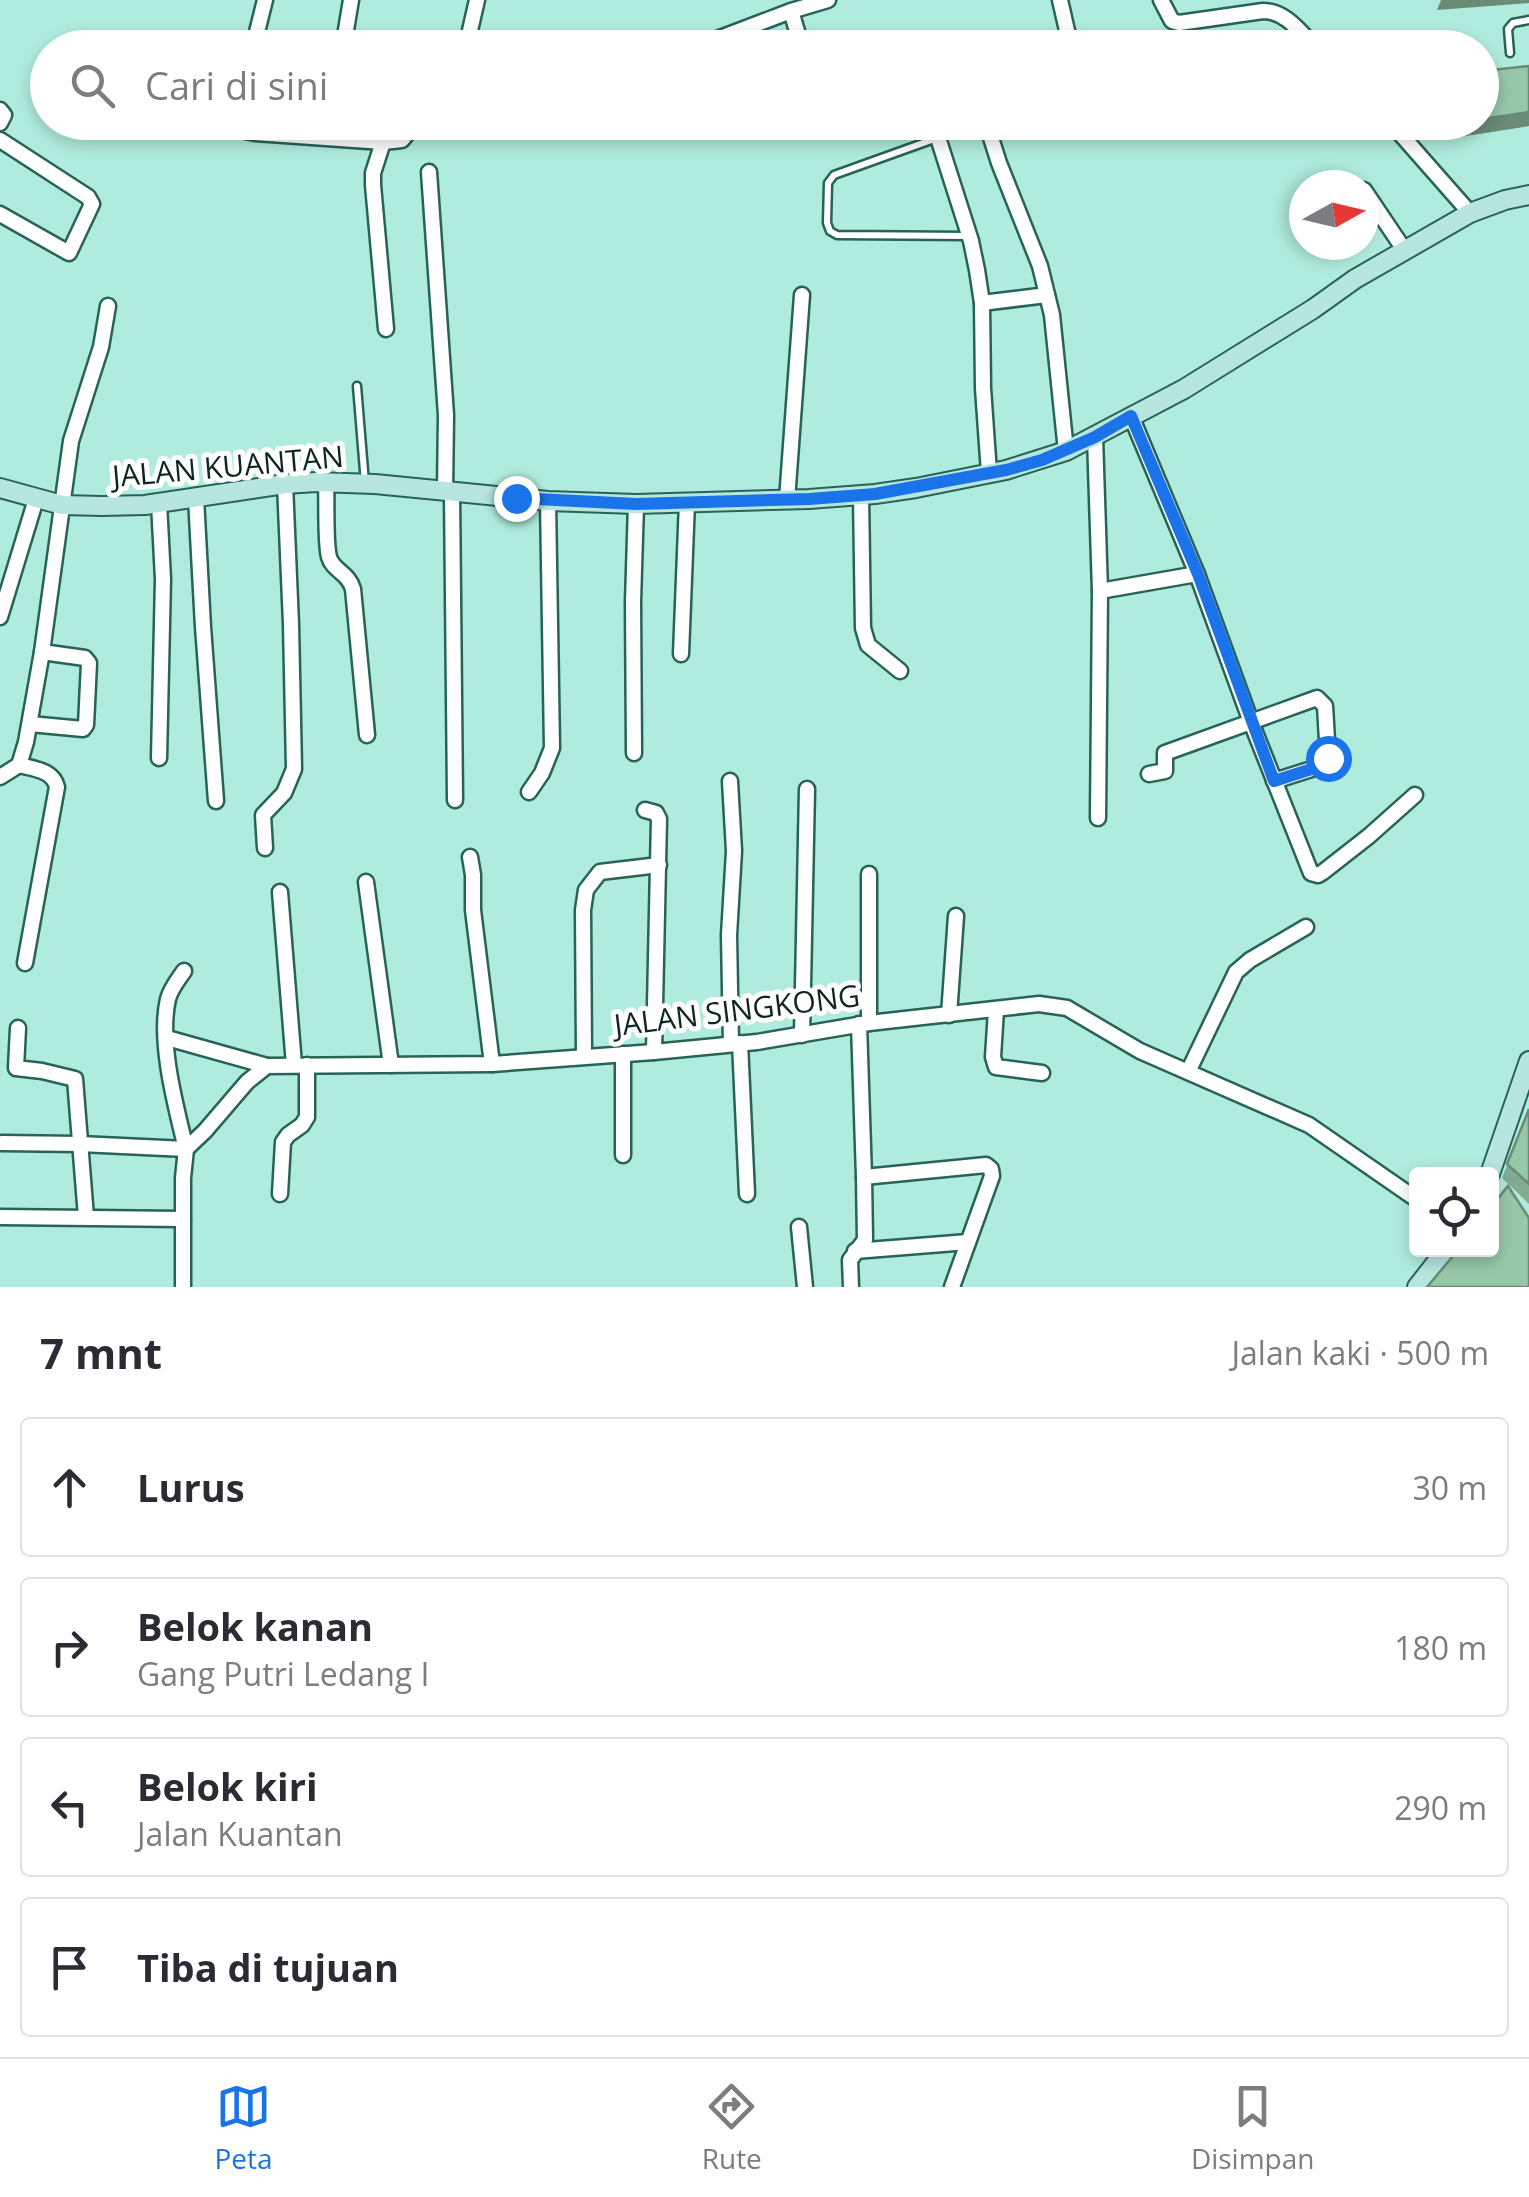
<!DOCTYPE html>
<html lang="id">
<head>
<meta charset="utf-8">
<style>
  body { margin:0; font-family:"Open Sans",sans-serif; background:#f7f7f7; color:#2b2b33 }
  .controls { position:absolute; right:30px; bottom:30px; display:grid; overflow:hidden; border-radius:10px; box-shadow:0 5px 15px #0003 }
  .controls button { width:90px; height:90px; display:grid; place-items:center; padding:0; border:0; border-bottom:2px solid #e1e1e2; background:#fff; color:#2b2b33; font:50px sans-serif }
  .compass { position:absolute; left:1289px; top:170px; width:90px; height:90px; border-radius:50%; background:#fff; box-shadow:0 5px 15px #0003; rotate:82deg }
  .stop { position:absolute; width:30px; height:30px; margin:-22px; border:8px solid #1a73e8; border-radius:50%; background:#fff }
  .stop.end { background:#1a73e8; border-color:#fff; box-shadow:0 2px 10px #0008 }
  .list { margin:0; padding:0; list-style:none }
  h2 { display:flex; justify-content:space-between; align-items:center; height:130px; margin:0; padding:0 40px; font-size:42px }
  h2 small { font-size:32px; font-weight:400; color:#7c7c81 }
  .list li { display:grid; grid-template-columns:65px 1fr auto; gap:30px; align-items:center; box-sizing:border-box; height:140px; margin:0 20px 20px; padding:0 20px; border:2px solid #e1e1e2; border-radius:10px }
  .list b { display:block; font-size:38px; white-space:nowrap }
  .list p { margin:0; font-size:32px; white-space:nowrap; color:#7c7c81 }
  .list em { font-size:32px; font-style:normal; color:#7c7c81 }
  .icon { flex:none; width:55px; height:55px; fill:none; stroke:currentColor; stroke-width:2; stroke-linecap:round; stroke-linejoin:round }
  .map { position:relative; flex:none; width:1529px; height:1287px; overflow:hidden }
  .search { position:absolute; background:#fff; box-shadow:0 5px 15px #0003; left:30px; right:30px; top:30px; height:110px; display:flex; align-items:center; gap:25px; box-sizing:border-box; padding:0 35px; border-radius:55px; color:#7c7c81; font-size:38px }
  .sheet { height:770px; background:#fff }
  nav { display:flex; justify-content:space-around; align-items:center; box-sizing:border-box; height:140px; border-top:2px solid #e1e1e2; background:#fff; font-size:28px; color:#7c7c81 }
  nav a { display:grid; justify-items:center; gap:5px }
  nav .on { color:#1a73e8 }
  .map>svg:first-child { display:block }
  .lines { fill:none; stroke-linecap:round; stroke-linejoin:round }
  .lane-casing { stroke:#286357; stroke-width:11 }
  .street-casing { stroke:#286357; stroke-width:19 }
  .secondary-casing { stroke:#286357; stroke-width:22 }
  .lane { stroke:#fff; stroke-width:6 }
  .street { stroke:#fff; stroke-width:14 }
  .secondary { stroke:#b7e6df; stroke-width:18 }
  .wall { fill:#82ab91 }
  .shaded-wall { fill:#6a8b76 }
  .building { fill:#97c7a9; stroke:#6a8b76; stroke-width:2.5 }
  .route { stroke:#1a73e8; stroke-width:12 }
  .labels { text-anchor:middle; stroke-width:10; stroke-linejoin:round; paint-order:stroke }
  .street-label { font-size:30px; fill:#0e2621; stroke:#fff }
</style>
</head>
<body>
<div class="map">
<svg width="1529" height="1287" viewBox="0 0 1529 1287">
  <rect width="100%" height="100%" fill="#b0ecdd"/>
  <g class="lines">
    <defs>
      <g id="lane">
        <polyline points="1510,53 1508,29 1513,23 1529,20"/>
        <polyline points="937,138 834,175 828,183 827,223 830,231 837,235 969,236"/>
        <polyline points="357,386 365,483"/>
      </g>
      <g id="street">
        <polyline points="1060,0 1071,48"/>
        <path d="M1161 0 1172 21 1179 23 1263 11C1286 11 1300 32 1316 48"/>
        <polyline points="791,11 802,48"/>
        <polyline points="692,42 707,43 791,11 828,0"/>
        <polyline points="253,48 265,0"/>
        <polyline points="343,48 351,0"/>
        <polyline points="466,48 477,0"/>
        <polyline points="0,110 4,115 0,123"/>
        <polyline points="236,122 245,131 255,133 383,142 402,140 406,135 410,122"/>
        <polyline points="933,122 971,241 977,270 982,303 983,388 989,473"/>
        <polyline points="986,122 999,163 1040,266 1052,315 1066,451"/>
        <polyline points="1390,122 1470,213"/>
        <polyline points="0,140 88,197 92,204 69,253 0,214"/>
        <polyline points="383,142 373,173 373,185 386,329"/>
        <polyline points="429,172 446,415 445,491"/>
        <polyline points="1364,190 1405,251"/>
        <polyline points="982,303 1047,295"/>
        <polyline points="1131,416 1197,574 1251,722 1311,873 1318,875 1323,872 1369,836 1415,795"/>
        <polyline points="1095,437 1100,591 1098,818"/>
        <path d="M326 482C327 500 325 542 329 557 333 571 348 572 353 589L367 735"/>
        <polyline points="452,493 455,800"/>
        <polyline points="861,495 863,628 868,645 900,671"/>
        <polyline points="196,498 203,627 216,801"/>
        <polyline points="787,500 802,295"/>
        <polyline points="1100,591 1197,574"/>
        <polyline points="0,617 36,499"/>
        <polyline points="681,654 687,502"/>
        <polyline points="30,724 83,729 86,725 89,663 85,658 42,652"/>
        <polyline points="634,753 633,602 636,504"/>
        <polyline points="159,758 163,579 159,503"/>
        <path d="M19 765C34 769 53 770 57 787L25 963"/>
        <polyline points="1149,774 1165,771 1165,753 1317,698 1325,706 1328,758 1318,767 1274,781"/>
        <polyline points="0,777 19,765 26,742 42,652 71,441 101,347 108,306"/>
        <polyline points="730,781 734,851 729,935 731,1044"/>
        <polyline points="529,792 542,773 552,748 548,501"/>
        <polyline points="645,810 656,813 659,819 654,1052"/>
        <polyline points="265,848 263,815 284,793 294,769 291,624 285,484"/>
        <polyline points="470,857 473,875 473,910 492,1064"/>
        <polyline points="366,882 391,1065"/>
        <polyline points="280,892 294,1065"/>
        <polyline points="996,1010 993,1057 996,1067 1042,1073"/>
        <polyline points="949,1015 956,916"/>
        <polyline points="869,1023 869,874"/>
        <polyline points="859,1024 864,1177 986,1165 991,1169 992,1176 952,1287"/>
        <polyline points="18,1028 16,1068 42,1071 75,1079 86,1217"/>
        <polyline points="802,1035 807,789"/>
        <polyline points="167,1038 267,1066"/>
        <polyline points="740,1043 747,1194"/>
        <polyline points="584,1056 583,910 586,890 600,872 659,865"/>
        <polyline points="1188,1072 1236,972 1250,960 1306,927"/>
        <path d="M2 1143 80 1144 186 1149C176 1107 158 1042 168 999 171 988 178 980 184 971"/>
        <polyline points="623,1155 623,1054"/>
        <polyline points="280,1194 283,1142 288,1135 302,1125 307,1117 307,1065"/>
        <polyline points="0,1217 183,1219"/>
        <polyline points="799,1227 805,1287"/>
        <polyline points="855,1251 968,1242"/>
        <polyline points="183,1287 183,1178 186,1149 205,1131 247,1082 267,1066 492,1064 654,1052 757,1042 869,1023 1039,1004 1067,1008 1140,1051 1309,1125 1416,1199"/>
        <polyline points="851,1287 850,1260 865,1240 864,1177"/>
      </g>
      <g id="secondary">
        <polyline points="0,488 62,505 102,506 145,505 285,484 316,482 375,484 548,501 636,504 809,499 875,494 916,488 1006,470 1066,451 1184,389 1313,309 1355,279 1470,213 1505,200 1529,195"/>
        <polyline points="1490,1174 1529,1061"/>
        <polyline points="1417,1287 1446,1250"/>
      </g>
    </defs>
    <!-- lane casing -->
    <use href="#lane" class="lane-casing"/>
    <!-- street casing -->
    <use href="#street" class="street-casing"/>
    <!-- secondary casing -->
    <use href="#secondary" class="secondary-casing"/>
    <!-- lane -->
    <use href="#lane" class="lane"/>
    <!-- street -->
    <use href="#street" class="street"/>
    <!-- secondary -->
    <use href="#secondary" class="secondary"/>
  </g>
  <!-- wall -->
  <g class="wall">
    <polygon points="1529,66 1529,126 1459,137 1457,122 1482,122 1482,71"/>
    <polygon points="1529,1109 1529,1204 1502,1178"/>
  </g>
  <!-- shaded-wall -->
  <g class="shaded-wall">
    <polygon points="1441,0 1529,0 1529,3 1437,10"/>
    <polygon points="1529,112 1529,126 1459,137 1464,122 1482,122 1482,119"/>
  </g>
  <!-- building -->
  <g class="building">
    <polygon points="1529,66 1529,112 1482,119 1482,71"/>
    <polygon points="1529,1109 1529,1184 1507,1164"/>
    <polygon points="1508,1186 1529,1218 1529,1287 1427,1287 1458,1250 1492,1250 1492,1206"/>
  </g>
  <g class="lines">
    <!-- route -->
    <polyline class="route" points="516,498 636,504 809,499 875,494 1006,470 1042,460 1095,437 1131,416 1198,574 1274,781 1318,767 1328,758"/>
  </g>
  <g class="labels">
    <!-- street labels -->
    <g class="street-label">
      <text transform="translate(228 467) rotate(-5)" y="10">JALAN KUANTAN</text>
      <text transform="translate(737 1011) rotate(-7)" y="10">JALAN SINGKONG</text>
    </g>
  </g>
</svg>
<div class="controls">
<button><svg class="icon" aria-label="locate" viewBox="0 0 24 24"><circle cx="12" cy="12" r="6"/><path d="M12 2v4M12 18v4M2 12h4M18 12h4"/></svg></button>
</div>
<svg class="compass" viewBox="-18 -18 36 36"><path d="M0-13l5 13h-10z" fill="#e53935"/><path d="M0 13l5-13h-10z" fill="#7c7c81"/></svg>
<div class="stop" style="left:1328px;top:758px"></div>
<div class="stop end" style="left:516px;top:498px"></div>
<div class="search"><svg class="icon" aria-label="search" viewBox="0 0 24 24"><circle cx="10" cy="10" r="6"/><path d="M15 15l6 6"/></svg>Cari di sini</div>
</div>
<section class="sheet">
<h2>7 mnt<small>Jalan kaki · 500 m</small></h2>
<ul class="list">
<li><svg class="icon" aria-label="ahead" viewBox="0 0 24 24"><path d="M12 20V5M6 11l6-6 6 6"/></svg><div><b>Lurus</b></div><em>30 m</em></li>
<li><svg class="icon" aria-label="right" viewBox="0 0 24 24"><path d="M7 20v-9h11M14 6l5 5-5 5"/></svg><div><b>Belok kanan</b><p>Gang Putri Ledang I</p></div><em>180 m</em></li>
<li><svg class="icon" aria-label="left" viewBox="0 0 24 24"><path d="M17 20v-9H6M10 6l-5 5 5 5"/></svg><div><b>Belok kiri</b><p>Jalan Kuantan</p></div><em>290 m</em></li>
<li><svg class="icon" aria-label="arrive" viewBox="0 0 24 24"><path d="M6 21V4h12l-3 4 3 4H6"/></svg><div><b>Tiba di tujuan</b></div></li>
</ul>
</section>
<nav>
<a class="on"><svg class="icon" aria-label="map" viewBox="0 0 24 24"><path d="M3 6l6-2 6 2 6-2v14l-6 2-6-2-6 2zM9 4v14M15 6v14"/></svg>Peta</a>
<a><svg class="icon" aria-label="directions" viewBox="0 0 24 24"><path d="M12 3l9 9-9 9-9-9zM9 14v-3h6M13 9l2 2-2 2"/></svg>Rute</a>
<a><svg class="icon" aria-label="saved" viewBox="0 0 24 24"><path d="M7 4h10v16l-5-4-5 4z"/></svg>Disimpan</a>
</nav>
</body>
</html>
